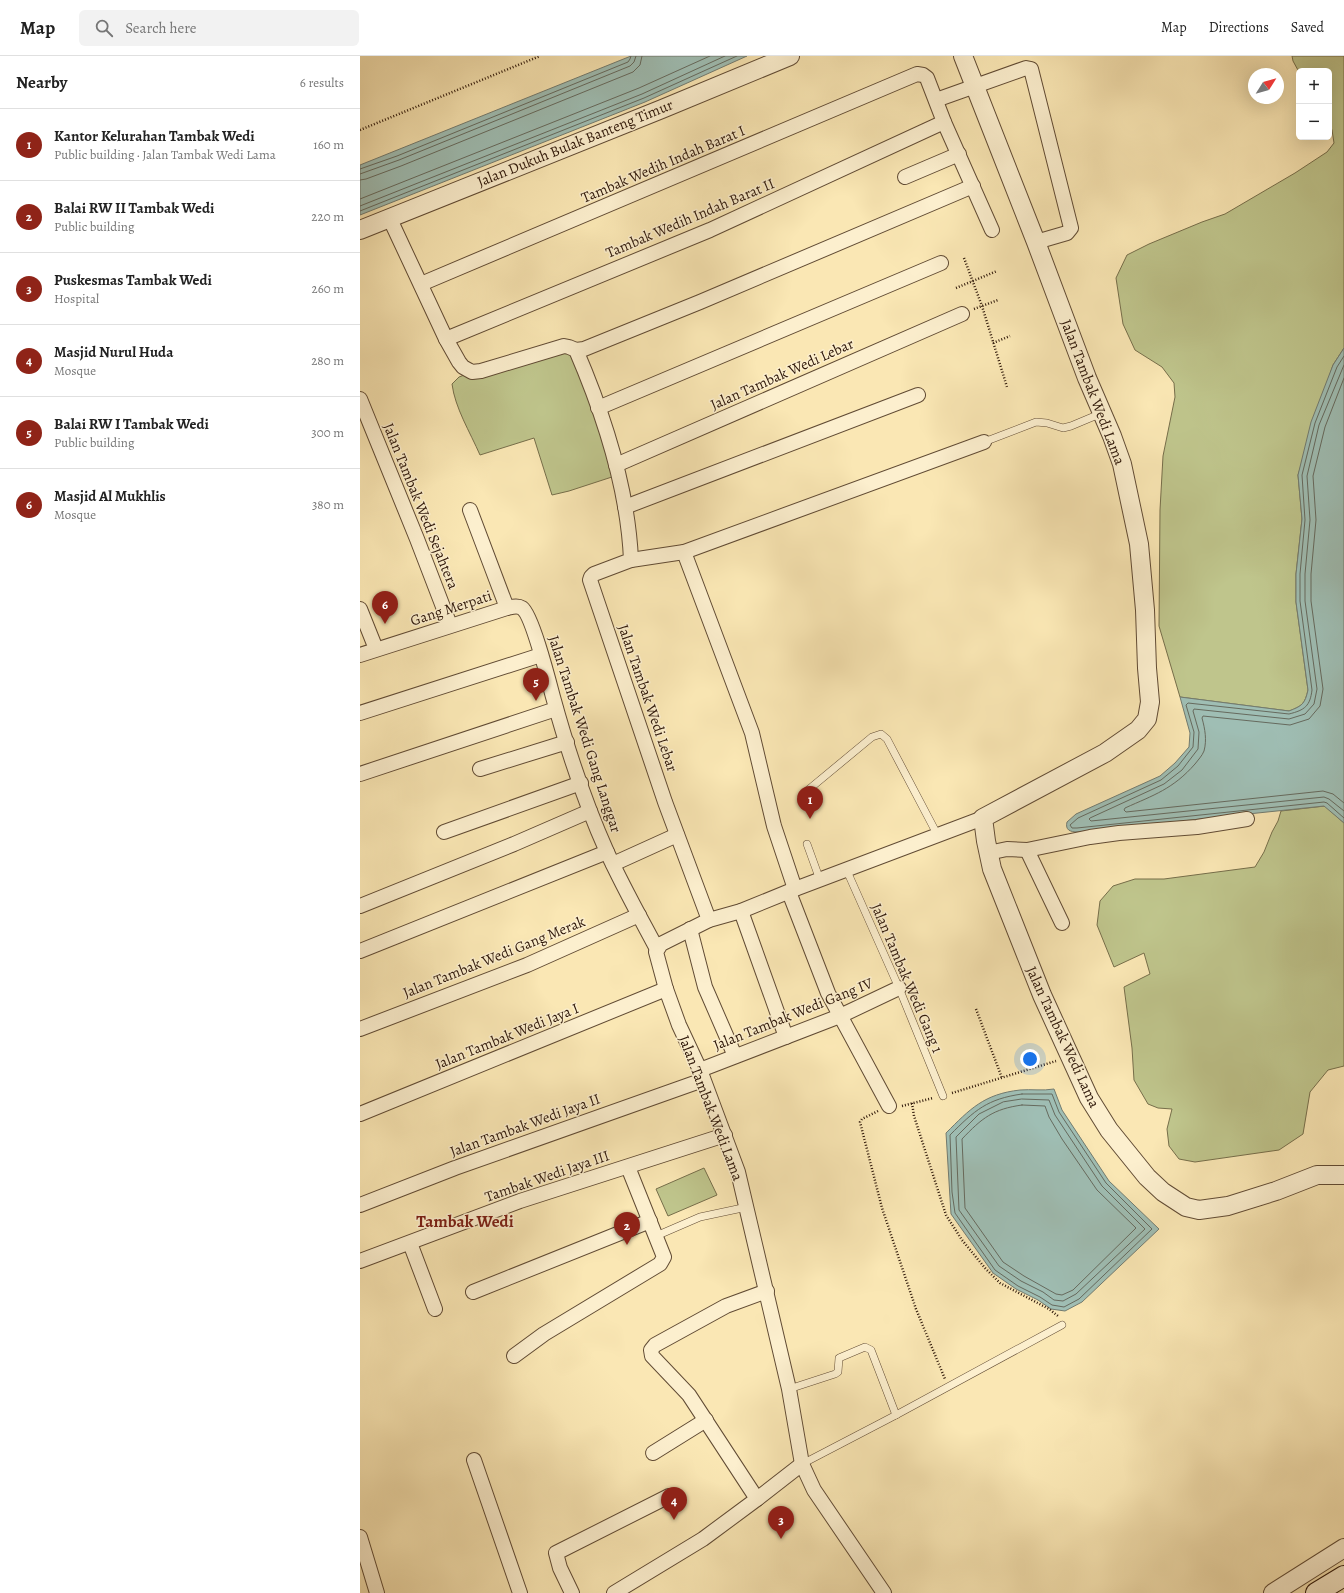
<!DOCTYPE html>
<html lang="en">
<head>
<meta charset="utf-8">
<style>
  body { margin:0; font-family:Alegreya,serif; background:#f2f2f2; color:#222 }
  .controls { position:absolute; right:12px; top:12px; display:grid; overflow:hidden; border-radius:6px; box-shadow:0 4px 16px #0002 }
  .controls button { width:36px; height:36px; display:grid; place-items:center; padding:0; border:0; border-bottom:1px solid #e0e0e0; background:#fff; color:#222; font:20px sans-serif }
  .compass { position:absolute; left:888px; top:12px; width:36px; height:36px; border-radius:50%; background:#fff; box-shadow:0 4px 16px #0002; rotate:53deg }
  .you { position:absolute; left:670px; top:1003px; width:14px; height:14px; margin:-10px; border:3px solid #fff; border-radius:50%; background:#1a73e8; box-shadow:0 0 0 6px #1a73e833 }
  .badge { display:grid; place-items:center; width:26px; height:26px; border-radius:50%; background:#8f2418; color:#fff; font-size:13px; font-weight:700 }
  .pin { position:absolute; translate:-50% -33px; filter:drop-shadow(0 1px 2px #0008) }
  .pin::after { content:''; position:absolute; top:21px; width:14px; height:12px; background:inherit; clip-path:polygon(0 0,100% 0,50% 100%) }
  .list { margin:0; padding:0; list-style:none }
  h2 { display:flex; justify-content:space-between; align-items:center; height:52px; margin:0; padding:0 16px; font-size:17px }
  h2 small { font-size:13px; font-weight:400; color:#767676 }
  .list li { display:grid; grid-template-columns:26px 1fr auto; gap:12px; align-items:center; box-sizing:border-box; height:72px; padding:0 16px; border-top:1px solid #e0e0e0 }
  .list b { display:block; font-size:15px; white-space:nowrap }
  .list p { margin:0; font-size:13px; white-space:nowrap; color:#767676 }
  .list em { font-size:13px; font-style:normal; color:#767676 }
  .icon { flex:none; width:22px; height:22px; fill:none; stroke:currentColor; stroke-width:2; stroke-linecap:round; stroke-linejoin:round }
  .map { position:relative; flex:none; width:984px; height:1537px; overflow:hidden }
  header { display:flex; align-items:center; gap:24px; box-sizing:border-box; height:56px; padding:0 20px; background:#fff; border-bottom:1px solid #e0e0e0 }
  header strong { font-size:19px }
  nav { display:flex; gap:22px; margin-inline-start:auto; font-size:14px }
  .search { width:280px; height:36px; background:#f2f2f2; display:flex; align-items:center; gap:10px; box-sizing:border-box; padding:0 14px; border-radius:6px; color:#767676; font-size:15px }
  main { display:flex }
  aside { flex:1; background:#fff }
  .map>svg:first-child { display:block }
  .green { fill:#bfc58c; stroke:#766e4a }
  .water { fill:#9fbeb4; stroke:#727b70 }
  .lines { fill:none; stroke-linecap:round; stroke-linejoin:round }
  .shore { stroke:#666a5e; stroke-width:1 }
  .service-casing { stroke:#614b34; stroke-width:8 }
  .minor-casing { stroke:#614b34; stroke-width:16 }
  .tertiary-casing { stroke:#614b34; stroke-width:20 }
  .secondary-casing { stroke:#2e1709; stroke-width:22 }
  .path { stroke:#2e1709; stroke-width:2.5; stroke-dasharray:1 2; stroke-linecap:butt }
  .service { stroke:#fcefce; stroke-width:7 }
  .minor { stroke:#fcefce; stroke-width:14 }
  .tertiary { stroke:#fcefce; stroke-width:18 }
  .secondary { stroke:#fcefce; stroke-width:20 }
  .labels { text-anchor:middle; stroke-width:3; stroke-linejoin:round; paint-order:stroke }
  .street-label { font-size:15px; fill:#2e1709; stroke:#fcefce }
  .quarter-label { font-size:17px; font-weight:bold; fill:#7a1f14; stroke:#fcefce }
</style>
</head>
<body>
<header>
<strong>Map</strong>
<div class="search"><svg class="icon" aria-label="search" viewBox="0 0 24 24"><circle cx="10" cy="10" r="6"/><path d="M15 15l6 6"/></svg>Search here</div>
<nav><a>Map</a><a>Directions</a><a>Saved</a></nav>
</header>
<main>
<aside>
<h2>Nearby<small>6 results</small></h2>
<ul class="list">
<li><span class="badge">1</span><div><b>Kantor Kelurahan Tambak Wedi</b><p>Public building · Jalan Tambak Wedi Lama</p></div><em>160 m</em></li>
<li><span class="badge">2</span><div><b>Balai RW II Tambak Wedi</b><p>Public building</p></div><em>220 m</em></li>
<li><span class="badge">3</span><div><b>Puskesmas Tambak Wedi</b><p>Hospital</p></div><em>260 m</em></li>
<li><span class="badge">4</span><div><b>Masjid Nurul Huda</b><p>Mosque</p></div><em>280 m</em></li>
<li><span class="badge">5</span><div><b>Balai RW I Tambak Wedi</b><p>Public building</p></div><em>300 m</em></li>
<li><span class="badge">6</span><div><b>Masjid Al Mukhlis</b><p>Mosque</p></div><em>380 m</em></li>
</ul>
</aside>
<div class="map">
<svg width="984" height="1537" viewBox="0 0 984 1537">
  <rect width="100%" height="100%" fill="#fae7b4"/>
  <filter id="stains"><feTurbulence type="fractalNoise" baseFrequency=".005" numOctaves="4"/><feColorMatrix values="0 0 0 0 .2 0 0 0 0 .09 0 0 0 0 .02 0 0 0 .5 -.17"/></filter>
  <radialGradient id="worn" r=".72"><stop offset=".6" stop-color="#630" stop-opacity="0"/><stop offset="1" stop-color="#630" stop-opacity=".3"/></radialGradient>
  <!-- green -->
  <g class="green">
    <path d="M932 0H984V292L973 309 938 419 942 463 936 518V546L948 634C945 648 942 650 929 655L820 641 799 570 800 454 803 400 815 341 814 327 802 311 775 294 763 268 756 222 767 199 789 188 842 166 865 158 935 117 967 96 974 87 972 74 969 68V15H939V16L933 5Z"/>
    <path d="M209 291 258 419 209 435 192 439 174 382 120 399C110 376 95 352 92 328L99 321 112 316Z"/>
    <polygon points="965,750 984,767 984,1010 968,1014 950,1036 943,1078 919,1094 835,1106 819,1103 809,1090 807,1073 812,1053 798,1052 788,1048 774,1024 772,992 764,931 790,918 784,897 754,911 737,869 740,845 753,830 775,823 804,823 895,811 904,796 912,776 918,765 921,755"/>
    <polygon points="344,1112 357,1139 308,1160 296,1133"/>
  </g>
  <!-- water -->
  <g class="water">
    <polygon points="271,0 387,0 285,46 0,159 0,109"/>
    <path d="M984 292V767L964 750 718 776C710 776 705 774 707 766L716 758 800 720 815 707 829 691 830 677 820 641 929 655C942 650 945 648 948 634L936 546V518L942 463 938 419 951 366 973 309Z"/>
    <path d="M694 1033 702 1054 749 1125 799 1173 722 1246 705 1255 691 1253 678 1244 656 1233 633 1217 591 1158 586 1077C610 1053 624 1038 660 1034 671 1033 683 1035 694 1033Z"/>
  </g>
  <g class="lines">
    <!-- shore -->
    <g class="shore">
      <polyline points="0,113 37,100 268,6 270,3 271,0"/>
      <polyline points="0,118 39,104 270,10 274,6 276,0"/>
      <polyline points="0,124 6,123 41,110 273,16 280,9 282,0"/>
      <polyline points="0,143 279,32 350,0"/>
      <polyline points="0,150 282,38 365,0"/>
      <polyline points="0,155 284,42 377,0"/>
      <path d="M984 300 977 311 955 367 942 419 945 464 940 518V545L952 634C950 650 945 654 929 658L828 647 826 649 834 676 833 691 818 710 801 724 718 762 710 769 712 772H717L964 746 967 747 984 762"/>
      <polyline points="984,309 959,369 947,420 950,464 945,518 945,545 957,633 954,648 945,658 929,663 834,653 833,655 839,676 838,693 822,714 804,728 730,762 729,763 731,765 964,741 969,743 984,755"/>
      <path d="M984 322 965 371 953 420 956 464 951 518V545L963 633 960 650 949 663 930 669 843 660 842 662C845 673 847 684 844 695 842 700 838 704 835 708 813 733 794 739 765 752L764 754 766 756 963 735 973 738 984 747"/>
      <path d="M662 1038H692L699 1056 746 1127 792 1173 719 1243 704 1251 692 1249 680 1241 658 1230 635 1214 595 1157 592 1136 590 1079C615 1054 627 1043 662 1038Z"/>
      <polygon points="662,1043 689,1044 695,1059 742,1130 785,1173 716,1238 703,1245 694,1244 683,1236 661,1225 639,1210 599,1154 596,1081 619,1058 643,1046"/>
      <path d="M662 1049 685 1050 689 1061 702 1083 737 1134 776 1172 713 1234 702 1239 696 1238 664 1220 643 1206 605 1152 602 1083C622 1062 633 1053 662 1049Z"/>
    </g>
    <defs>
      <g id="service">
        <polyline points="624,386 676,366 687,367 703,372 711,370 742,357"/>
        <polyline points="448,734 512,681 521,678 527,683 577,778"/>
        <polyline points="447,788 460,824"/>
        <polyline points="487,815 539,932 583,1040"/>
        <polyline points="296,1180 340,1161 387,1151"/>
        <polyline points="429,1333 475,1318 478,1316 479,1302 505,1291 511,1294 536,1359"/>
        <polyline points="442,1408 536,1359 702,1269"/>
      </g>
      <g id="minor">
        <polyline points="576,44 666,12 671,13 711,172 707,177 676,186"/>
        <polyline points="545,121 599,98"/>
        <path d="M29 161 86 283 99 306 103 311 112 316 121 315 204 290 209 291 216 294C244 359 268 434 271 504L234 518 231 521 230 524 305 746 349 864"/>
        <polyline points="61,228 557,18 563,19 567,22 584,66 632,174"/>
        <polyline points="86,283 350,174 584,66"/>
        <polyline points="216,294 224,293 340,246 613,130"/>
        <polyline points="0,343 57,483 90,569"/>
        <polyline points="238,352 581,207"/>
        <polyline points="256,409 602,258"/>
        <polyline points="265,451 558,339"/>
        <polyline points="110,454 147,552"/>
        <polyline points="324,496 392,677 414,770 435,833"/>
        <polyline points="271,504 324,496 624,386"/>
        <polyline points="0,553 16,593"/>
        <path d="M0 599 147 552C152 551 157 549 162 552 172 559 189 626 193 641 207 692 225 747 247 796 262 829 280 861 297 893"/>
        <polyline points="0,657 181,599"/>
        <polyline points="120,713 207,686"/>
        <polyline points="0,718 196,653"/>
        <polyline points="84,776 221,727"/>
        <polyline points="667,794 702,867"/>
        <polyline points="628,797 647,793 667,794 730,781 759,777 837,771 887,763"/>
        <polyline points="253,808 317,779"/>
        <polyline points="429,836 468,937 529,1050"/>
        <polyline points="0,850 154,788 230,755"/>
        <polyline points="381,855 426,981"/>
        <polyline points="330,873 345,931 375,1000"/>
        <polyline points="0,895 247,796"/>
        <polyline points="0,973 167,909 279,859"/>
        <polyline points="340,1014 480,960 539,932"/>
        <polyline points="0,1058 306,933"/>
        <polyline points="0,1149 95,1112 343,1024"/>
        <polyline points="50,1187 75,1253"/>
        <polyline points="0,1205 160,1145 365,1079"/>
        <polyline points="113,1236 290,1165"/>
        <polyline points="154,1300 184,1278 300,1208 304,1201 268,1111"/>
        <polyline points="293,1397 346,1364"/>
        <polyline points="114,1404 160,1537"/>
        <polyline points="397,1443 329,1339 292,1300 291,1294 295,1289 366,1250 407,1235"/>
        <polyline points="0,1481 17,1537"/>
        <polyline points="212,1537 200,1512 196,1497 309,1440"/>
        <polyline points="254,1537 343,1483 397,1443 442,1408"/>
        <polyline points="524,1537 454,1434 442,1408 429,1333 378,1116 340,1014 319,969 306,933 296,896 301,888 349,864 381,855 435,833 623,762"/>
      </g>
      <g id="tertiary">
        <polyline points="603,0 676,186 727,322 752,380 762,408 779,488 785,554 787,612 790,646 787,663 778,674 745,697 623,762 626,785 632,813 682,939 729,1042 749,1074 787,1121 803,1136 826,1151 839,1154 868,1150 916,1135 957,1119 984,1119"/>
        <polyline points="0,174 302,53 430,0"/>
        <polyline points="913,1537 984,1492"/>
      </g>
      <polyline id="secondary" points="956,1537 984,1520"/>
    </defs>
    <!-- service casing -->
    <use href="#service" class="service-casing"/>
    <!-- minor casing -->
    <use href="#minor" class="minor-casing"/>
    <!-- tertiary casing -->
    <use href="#tertiary" class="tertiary-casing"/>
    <!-- secondary casing -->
    <use href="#secondary" class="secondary-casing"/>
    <!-- path -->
    <g class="path">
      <polyline points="0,74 180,0"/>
      <polyline points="604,202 622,250 647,331"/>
      <polyline points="596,232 637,215"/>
      <polyline points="614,253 638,244"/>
      <polyline points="633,287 650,280"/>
      <polyline points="616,953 642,1022"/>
      <polyline points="592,1037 696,1005"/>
      <polyline points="552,1047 554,1060 586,1159 602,1184 625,1212 640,1227 689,1253 698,1260"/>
      <polyline points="542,1050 573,1042"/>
      <polyline points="518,1055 502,1063 500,1066 522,1152 556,1253 585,1323"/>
    </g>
    <!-- service -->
    <use href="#service" class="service"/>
    <!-- minor -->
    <use href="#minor" class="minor"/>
    <!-- tertiary -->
    <use href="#tertiary" class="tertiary"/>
    <!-- secondary -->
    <use href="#secondary" class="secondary"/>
  </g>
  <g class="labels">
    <!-- street labels -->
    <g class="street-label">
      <text transform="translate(215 87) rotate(-22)" y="5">Jalan Dukuh Bulak Banteng Timur</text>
      <text transform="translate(303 108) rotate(-23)" y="5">Tambak Wedih Indah Barat I</text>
      <text transform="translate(330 162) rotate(-23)" y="5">Tambak Wedih Indah Barat II</text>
      <text transform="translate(422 318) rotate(-24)" y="5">Jalan Tambak Wedi Lebar</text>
      <text transform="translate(733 336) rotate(69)" y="5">Jalan Tambak Wedi Lama</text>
      <text transform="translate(61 450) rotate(68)" y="5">Jalan Tambak Wedi Sejahtera</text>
      <text transform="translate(91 552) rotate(-18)" y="5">Gang Merpati</text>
      <text transform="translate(288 642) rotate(71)" y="5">Jalan Tambak Wedi Lebar</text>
      <text transform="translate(225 678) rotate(72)" y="5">Jalan Tambak Wedi Gang Langgar</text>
      <text transform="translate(134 901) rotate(-22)" y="5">Jalan Tambak Wedi Gang Merak</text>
      <text transform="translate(547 922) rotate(67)" y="5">Jalan Tambak Wedi Gang 1</text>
      <text transform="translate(433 958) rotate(-22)" y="5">Jalan Tambak Wedi Gang IV</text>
      <text transform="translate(147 980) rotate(-22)" y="5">Jalan Tambak Wedi Jaya I</text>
      <text transform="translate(703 981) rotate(65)" y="5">Jalan Tambak Wedi Lama</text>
      <text transform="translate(351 1052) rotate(69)" y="5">Jalan Tambak Wedi Lama</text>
      <text transform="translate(165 1069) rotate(-20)" y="5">Jalan Tambak Wedi Jaya II</text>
      <text transform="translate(187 1120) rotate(-19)" y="5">Tambak Wedi Jaya III</text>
    </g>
    <!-- quarter labels -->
    <g class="quarter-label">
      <text x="105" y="1171">Tambak Wedi</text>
    </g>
  </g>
  <rect width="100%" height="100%" filter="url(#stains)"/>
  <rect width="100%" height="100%" fill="url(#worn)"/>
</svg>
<div class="controls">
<button>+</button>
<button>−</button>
</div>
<svg class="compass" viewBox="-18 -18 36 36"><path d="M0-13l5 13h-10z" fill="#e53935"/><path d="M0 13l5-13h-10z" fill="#767676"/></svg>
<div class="you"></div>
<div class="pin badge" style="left:450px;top:763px">1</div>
<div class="pin badge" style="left:267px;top:1189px">2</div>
<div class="pin badge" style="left:421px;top:1483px">3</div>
<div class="pin badge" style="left:314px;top:1464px">4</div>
<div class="pin badge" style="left:176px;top:645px">5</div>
<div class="pin badge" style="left:25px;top:568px">6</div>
</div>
</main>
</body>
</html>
